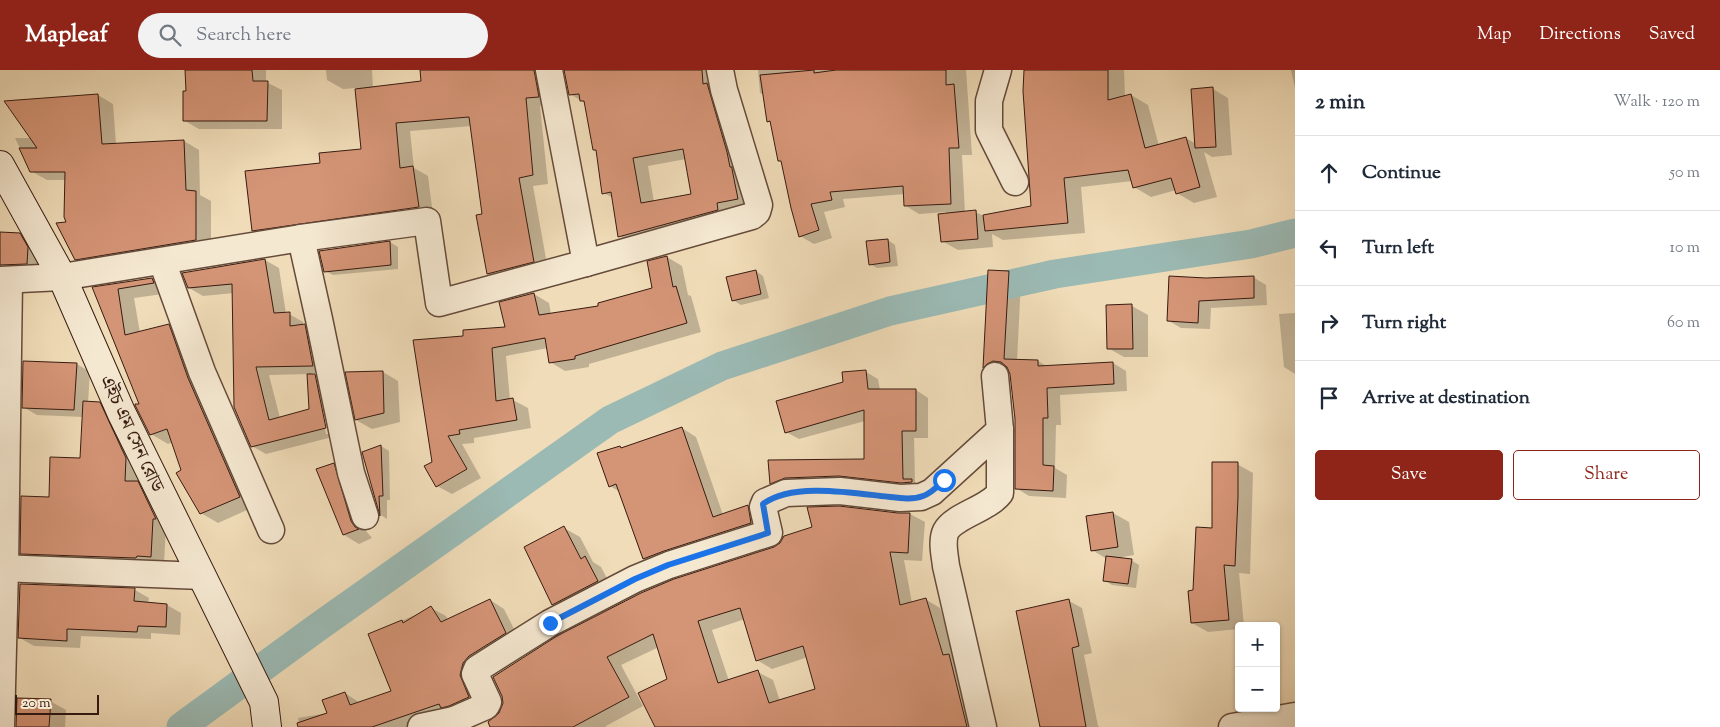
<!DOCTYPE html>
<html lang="en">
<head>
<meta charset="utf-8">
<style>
  body { margin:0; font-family:"Sorts Mill Goudy","Noto Serif Bengali",serif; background:#f2f2f3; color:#1f2937 }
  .controls { position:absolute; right:15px; bottom:15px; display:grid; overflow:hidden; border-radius:5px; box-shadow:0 1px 4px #0004 }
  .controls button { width:45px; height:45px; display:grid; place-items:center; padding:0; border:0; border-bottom:1px solid #e0e1e3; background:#fff; color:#1f2937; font:25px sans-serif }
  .scale { position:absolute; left:15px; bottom:12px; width:84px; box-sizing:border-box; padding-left:5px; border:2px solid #371b10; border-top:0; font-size:14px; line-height:18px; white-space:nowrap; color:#371b10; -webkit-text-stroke:4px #f5e8d1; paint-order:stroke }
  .stop { position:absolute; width:15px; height:15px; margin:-11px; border:4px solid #1a73e8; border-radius:50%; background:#fff }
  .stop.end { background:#1a73e8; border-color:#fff; box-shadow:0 1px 5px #0008 }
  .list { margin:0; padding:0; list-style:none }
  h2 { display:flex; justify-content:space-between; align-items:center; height:65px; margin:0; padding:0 20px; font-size:21px }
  h2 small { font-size:16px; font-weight:400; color:#747a83 }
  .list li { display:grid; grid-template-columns:32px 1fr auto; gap:15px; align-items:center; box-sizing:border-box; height:75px; padding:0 20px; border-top:1px solid #e0e1e3 }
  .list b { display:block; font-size:19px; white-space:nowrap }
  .list em { font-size:16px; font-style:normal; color:#747a83 }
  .actions { display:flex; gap:10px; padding:15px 20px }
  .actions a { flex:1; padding:11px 0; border:1px solid #8f2418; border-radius:5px; text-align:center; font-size:18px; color:#8f2418 }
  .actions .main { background:#8f2418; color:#fff }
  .icon { flex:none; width:28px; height:28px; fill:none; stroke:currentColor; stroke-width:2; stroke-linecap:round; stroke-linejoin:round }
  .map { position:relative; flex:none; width:1295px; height:657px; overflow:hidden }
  header { display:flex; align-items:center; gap:30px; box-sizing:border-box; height:70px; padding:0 25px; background:#8f2418; color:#fff }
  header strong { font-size:24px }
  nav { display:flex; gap:28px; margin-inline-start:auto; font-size:18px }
  .search { width:350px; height:45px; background:#f2f2f3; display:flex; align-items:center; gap:12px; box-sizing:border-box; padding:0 18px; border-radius:28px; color:#747a83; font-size:19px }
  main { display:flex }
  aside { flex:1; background:#fff }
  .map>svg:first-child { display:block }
  .shadow { fill:#0003; fill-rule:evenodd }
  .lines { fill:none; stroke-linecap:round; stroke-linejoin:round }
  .canal { stroke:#9bbab4; stroke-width:29 }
  .building { fill:#d49476; stroke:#371b10; fill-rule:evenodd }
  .minor-casing { stroke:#654b3a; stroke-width:29 }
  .secondary-casing { stroke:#371b10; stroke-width:30 }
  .minor { stroke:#f5e8d1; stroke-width:26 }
  .secondary { stroke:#f5e8d1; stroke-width:28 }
  .route { stroke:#1a73e8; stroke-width:6 }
  .labels { text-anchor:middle; stroke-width:4.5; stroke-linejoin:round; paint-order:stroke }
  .street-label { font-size:19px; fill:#371b10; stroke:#f5e8d1 }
</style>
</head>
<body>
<header>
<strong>Mapleaf</strong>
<div class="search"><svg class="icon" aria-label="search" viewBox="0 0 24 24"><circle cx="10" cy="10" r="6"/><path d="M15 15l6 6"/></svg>Search here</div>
<nav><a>Map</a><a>Directions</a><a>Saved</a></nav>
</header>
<main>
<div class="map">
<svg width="1295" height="657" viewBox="0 0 1295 657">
  <rect width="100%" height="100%" fill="#f0dcb8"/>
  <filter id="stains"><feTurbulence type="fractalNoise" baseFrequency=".004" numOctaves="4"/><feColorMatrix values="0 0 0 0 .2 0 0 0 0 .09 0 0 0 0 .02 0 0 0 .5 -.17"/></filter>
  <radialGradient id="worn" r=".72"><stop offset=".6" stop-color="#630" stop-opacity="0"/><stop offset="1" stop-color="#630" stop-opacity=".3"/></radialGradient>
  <!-- shadow -->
  <g class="shadow">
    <polygon points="186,0 266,0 266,12 282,20 282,59 199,59 185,51 188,22"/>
    <polygon points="326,0 372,0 373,18 422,12 421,0 552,0 553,35 540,36 548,114 533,116 548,200 503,212 488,204 484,145 472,56 410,61 414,98 428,106 433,145 268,169 253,160 322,94 362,80 356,18 343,19 327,10"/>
    <path d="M565 0H716L752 137 634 175 620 166 613 128 604 123 597 82 594 80 585 33 570 24ZM686 89 692 125 654 132 648 96Z"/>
    <polygon points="758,0 966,0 972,85 962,85 965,143 975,142 984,146 1032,137 1026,0 1124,0 1125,27 1131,25 1148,35 1159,76 1186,68 1196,74 1213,19 1228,28 1232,85 1212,87 1204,82 1217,127 1194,133 1177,123 1176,120 1151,127 1134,117 1132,111 1081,117 1085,163 1003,170 992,164 993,177 958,180 942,171 946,142 919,144 906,136 905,124 843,129 845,137 824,142 832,168 814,174 800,166 782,92 779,90 772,53 768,51 764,25 760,23"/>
    <polygon points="1291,0 1295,0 1295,18"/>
    <polygon points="98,25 113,34 116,74 184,71 199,80 200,125 211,131 211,178 91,198 76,189 68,153 66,110 47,110 31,101 15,68 32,68"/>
    <polygon points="0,163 19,164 35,173 42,202 0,220"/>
    <polygon points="888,170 895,175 898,196 877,198 870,194"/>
    <polygon points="390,172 398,177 398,199 333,205 325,201"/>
    <polygon points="667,187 682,196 688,225 691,226 701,262 589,294 589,297 565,301 550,292 548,278 506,286 510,330 513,330 528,338 531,358 474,368 474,373 462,374 481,408 452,424 437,416 433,392 465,267 507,258 534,224 549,233 551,244 600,237 653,219"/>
    <path d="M265 190 279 198 286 244H289L303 252V256L318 264 327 303H312L329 313 340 365 266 384 252 376 234 223 203 226 189 218 184 204ZM309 304 310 340 280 348 269 305ZM322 338 329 364H326L322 344Z"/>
    <polygon points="756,201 763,206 769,228 741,235 733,230"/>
    <polygon points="989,202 1008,203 1021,210 1017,291 1038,291 1048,297 1113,293 1126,301 1127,321 1060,325 1061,355 1056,355 1055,398 1067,405 1066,428 1029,426 1016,418 1016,353 1011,304 1009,298 1000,301 997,305 984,297"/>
    <polygon points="1253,207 1266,215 1267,235 1211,238 1210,259 1181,258 1169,251 1206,209"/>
    <polygon points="152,209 169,219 170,223 134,228 140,263 169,255 186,265 256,436 218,453 201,443 173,372 168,374 151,364 141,336 94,218"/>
    <polygon points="1107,236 1132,236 1148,245 1148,287 1124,287 1108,278"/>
    <polygon points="1295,243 1295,304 1284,297 1279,244"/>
    <polygon points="77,294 90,302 88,333 99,333 113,341 139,396 138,413 151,420 166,456 164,493 34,491 21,483 50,428 81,390 83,347 37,345 23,337"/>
    <polygon points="383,302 398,311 400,352 372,359 356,350"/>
    <polygon points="866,302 878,309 880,320 916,320 928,328 928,368 914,368 915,412 925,418 783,420 771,413 769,391 865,391 865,351 799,369 786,362 844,313"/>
    <polygon points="682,358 696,367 723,445 748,437 762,445 765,461 659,497 644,489 620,422 610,416 620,377 623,378"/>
    <polygon points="381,376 389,381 390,430 387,430 387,449 381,445 363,383"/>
    <polygon points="333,394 349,403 366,461 372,468 359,474 344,465"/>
    <polygon points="1237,394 1253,403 1250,504 1239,503 1244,556 1239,556 1239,559 1208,562 1192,553 1194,521"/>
    <polygon points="1113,443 1129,452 1134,485 1117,488 1131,490 1139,495 1136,518 1112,515 1104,510 1107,489 1092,480 1087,447"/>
    <path d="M898 444H910L925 452 922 491 904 490 912 533 925 529 940 538 956 589 980 657H656L669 609 659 577 621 595 643 636 606 656V657H492L500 644 504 633ZM745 549 757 590 772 599 808 587 816 619 780 631 773 610 758 602 729 611 712 560Z"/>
    <polygon points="564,458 580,467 593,492 601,497 613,520 569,543 553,534"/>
    <polygon points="135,520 149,528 148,533 167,535 181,543 180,565 151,563 151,569 81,566 80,578 34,576 20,568"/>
    <polygon points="490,530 504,539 520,571 483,594 483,635 410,657 300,657 298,648 328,643 345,623 360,633 393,622 369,565 431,538 446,546 448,550"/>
    <polygon points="1069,531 1082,538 1092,583 1084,585 1098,656 1100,657 1047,657"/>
    <polygon points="50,631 66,640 65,657 17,657"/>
  </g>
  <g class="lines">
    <!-- canal -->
    <polyline class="canal" points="181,657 318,557 610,350 722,296 890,241 1055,204 1251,174 1295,163"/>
  </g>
  <!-- building -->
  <g class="building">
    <polygon points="185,0 252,0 253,11 268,11 267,51 183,51 183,21 186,21"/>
    <polygon points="420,0 534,0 539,27 526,28 533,105 519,108 534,192 487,204 476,145 482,144 469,47 396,53 400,98 413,96 419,137 252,161 245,101 320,93 319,83 361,79 355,19 421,11"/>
    <path d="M564 0H702L703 14 707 13 727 82 730 97H732V99L738 129 717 133 718 140 618 167 611 122 602 124 596 80H593L584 31H580L579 24 569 25ZM683 79 691 124 641 133 633 88Z"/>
    <polygon points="814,0 814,3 836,0 946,0 946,15 954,14 959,78 949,78 951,134 904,136 903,116 830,122 832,130 811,134 819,160 799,167 791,138 781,91 778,91 770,51 767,52 760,5"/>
    <polygon points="1024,0 1108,0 1108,30 1131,24 1145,78 1186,67 1200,117 1176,124 1171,108 1133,118 1128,100 1064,108 1068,153 985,161 983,145 1031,136 1023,21"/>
    <polygon points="1213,17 1216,77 1195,78 1191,19"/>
    <polygon points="98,24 102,74 184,70 186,120 196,121 196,170 75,190 56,153 66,152 64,147 65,102 30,102 19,78 37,78 4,31"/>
    <polygon points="976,140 978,169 941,172 938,144"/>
    <polygon points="0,162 20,163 28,177 27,194 0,195"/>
    <polygon points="888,169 890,192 869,195 866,171"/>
    <polygon points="390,171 391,195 324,202 319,181"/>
    <polygon points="667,186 673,217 676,216 687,253 575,286 575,289 549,293 545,268 492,278 496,331 513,328 517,350 459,360 460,364 448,366 467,399 436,417 424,396 432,392 413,270 463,266 463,260 505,257 499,232 534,223 539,245 598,236 598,233 652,218 647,191"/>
    <polygon points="265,189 274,243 290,242 290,256 305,254 313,296 256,297 269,350 309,339 307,304 315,304 326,358 251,377 234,337 232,214 188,218 182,203"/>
    <polygon points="756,200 761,224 732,231 726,207"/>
    <polygon points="988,200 1009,201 1004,289 1038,290 1038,296 1113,292 1114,314 1047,318 1048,348 1043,348 1043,395 1054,396 1053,421 1015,419 1015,349 1010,304 1007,297 1001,292 993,291 987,294 983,298"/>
    <polygon points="1169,206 1206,208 1254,206 1254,228 1199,231 1198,253 1167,251"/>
    <polygon points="152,208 154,213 118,219 125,265 169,254 188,308 240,427 200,444 176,403 181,400 167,359 150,365 135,335 135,334 139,334 92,217"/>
    <polygon points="1132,234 1133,279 1107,279 1106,235"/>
    <polygon points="23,291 77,293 74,340 22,338"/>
    <polygon points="866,300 868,319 916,319 916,361 902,361 903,409 912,409 912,412 901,413 839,406 785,408 770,414 768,390 864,389 864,340 785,363 776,331 843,312 842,302"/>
    <polygon points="383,301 384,343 355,350 345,302"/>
    <polygon points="83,331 100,332 126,388 125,411 138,411 156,449 153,449 151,487 137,486 136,488 20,484 21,426 49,427 50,387 80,388"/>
    <polygon points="682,357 713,447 748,435 751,453 664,481 643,489 616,414 609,417 597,383 620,376 621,378"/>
    <polygon points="381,375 383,426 379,426 380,446 362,382"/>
    <polygon points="1212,392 1238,392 1238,427 1235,496 1224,495 1229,550 1191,553 1188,521 1193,520 1196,457 1212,458"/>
    <polygon points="334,393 351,451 355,457 359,459 343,465 316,399"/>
    <path d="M839 436 898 443H910L908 483 890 482 900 535 926 528 943 585 949 584 967 657H655L638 623 667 609 653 564 607 587 629 627 573 657H490L488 652 499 643 503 633 502 626 493 607 557 566 641 523 674 509 774 477 780 473 784 466 812 457 807 437ZM740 538 756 591 803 576 815 619 769 633 758 600 718 613 698 551Z"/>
    <polygon points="1113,442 1118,477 1091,481 1086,446"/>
    <polygon points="564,456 581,489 585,486 598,511 552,535 524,477"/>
    <polygon points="1106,486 1132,489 1128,514 1103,511"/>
    <polygon points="20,514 135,518 134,531 167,534 166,557 138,556 137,562 67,559 67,571 18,568"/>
    <polygon points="490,529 506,563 469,586 463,593 460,605 469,627 449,636 441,638 439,634 372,657 298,657 297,653 327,643 322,630 345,622 350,635 391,621 368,564 402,550 403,553 431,536 441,552"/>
    <polygon points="1069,529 1079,576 1072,578 1086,657 1040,657 1016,541"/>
    <polygon points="17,628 51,629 49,657 16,657"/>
  </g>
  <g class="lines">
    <defs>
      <g id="minor">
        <polyline points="998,0 989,31 989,60 1015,112"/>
        <polyline points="301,168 319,249 351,403 365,446"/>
        <polyline points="162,191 202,302 271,460"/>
        <polyline points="586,193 752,146 757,142 759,135 724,20 720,0"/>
        <polyline points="0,210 62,207 301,168 427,151 439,233 586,193 549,0"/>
        <polyline points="0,498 202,506"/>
        <polyline points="454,650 486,636 488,632 475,604 477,599 550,553 635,509 669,495 769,463 763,437 765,432 786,423 840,421 900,428 921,427 932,422 1000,360 995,306"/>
        <polyline points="1,657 5,498 9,210"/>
        <polyline points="421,657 454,650 458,657"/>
        <path d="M983 657 946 496C945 486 941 471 946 461 954 446 988 439 1000 423V360"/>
        <polyline points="1232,657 1295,646"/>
      </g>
      <polyline id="secondary" points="0,95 62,207 121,342 264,632 267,657"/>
    </defs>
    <!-- minor casing -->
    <use href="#minor" class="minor-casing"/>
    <!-- secondary casing -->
    <use href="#secondary" class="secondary-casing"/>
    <!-- minor -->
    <use href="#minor" class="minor"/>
    <!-- secondary -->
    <use href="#secondary" class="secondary"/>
  </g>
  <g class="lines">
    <!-- route -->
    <path class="route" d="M550 553 635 509 668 495 768 463 763 434C790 413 848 422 881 426 894 427 910 431 923 426 932 423 938 416 944 410"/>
  </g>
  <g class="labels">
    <!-- street labels -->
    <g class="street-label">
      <text transform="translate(133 363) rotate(65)" y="7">এইচ এম সেন রোড</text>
    </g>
  </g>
  <rect width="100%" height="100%" filter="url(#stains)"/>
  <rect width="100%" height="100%" fill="url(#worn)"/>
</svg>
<div class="controls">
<button>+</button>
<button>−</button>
</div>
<div class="scale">20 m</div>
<div class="stop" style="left:944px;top:410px"></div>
<div class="stop end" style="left:550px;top:553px"></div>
</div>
<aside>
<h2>2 min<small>Walk · 120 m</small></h2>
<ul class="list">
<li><svg class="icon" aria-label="ahead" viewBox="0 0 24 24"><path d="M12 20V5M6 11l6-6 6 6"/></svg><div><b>Continue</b></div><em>50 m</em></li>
<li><svg class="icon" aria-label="left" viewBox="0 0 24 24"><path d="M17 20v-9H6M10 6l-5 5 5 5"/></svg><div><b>Turn left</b></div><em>10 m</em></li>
<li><svg class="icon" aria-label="right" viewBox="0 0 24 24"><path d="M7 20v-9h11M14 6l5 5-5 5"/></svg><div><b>Turn right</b></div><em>60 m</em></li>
<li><svg class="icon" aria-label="arrive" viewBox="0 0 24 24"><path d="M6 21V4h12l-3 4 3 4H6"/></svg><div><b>Arrive at destination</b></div></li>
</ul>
<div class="actions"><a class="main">Save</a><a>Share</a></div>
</aside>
</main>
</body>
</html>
